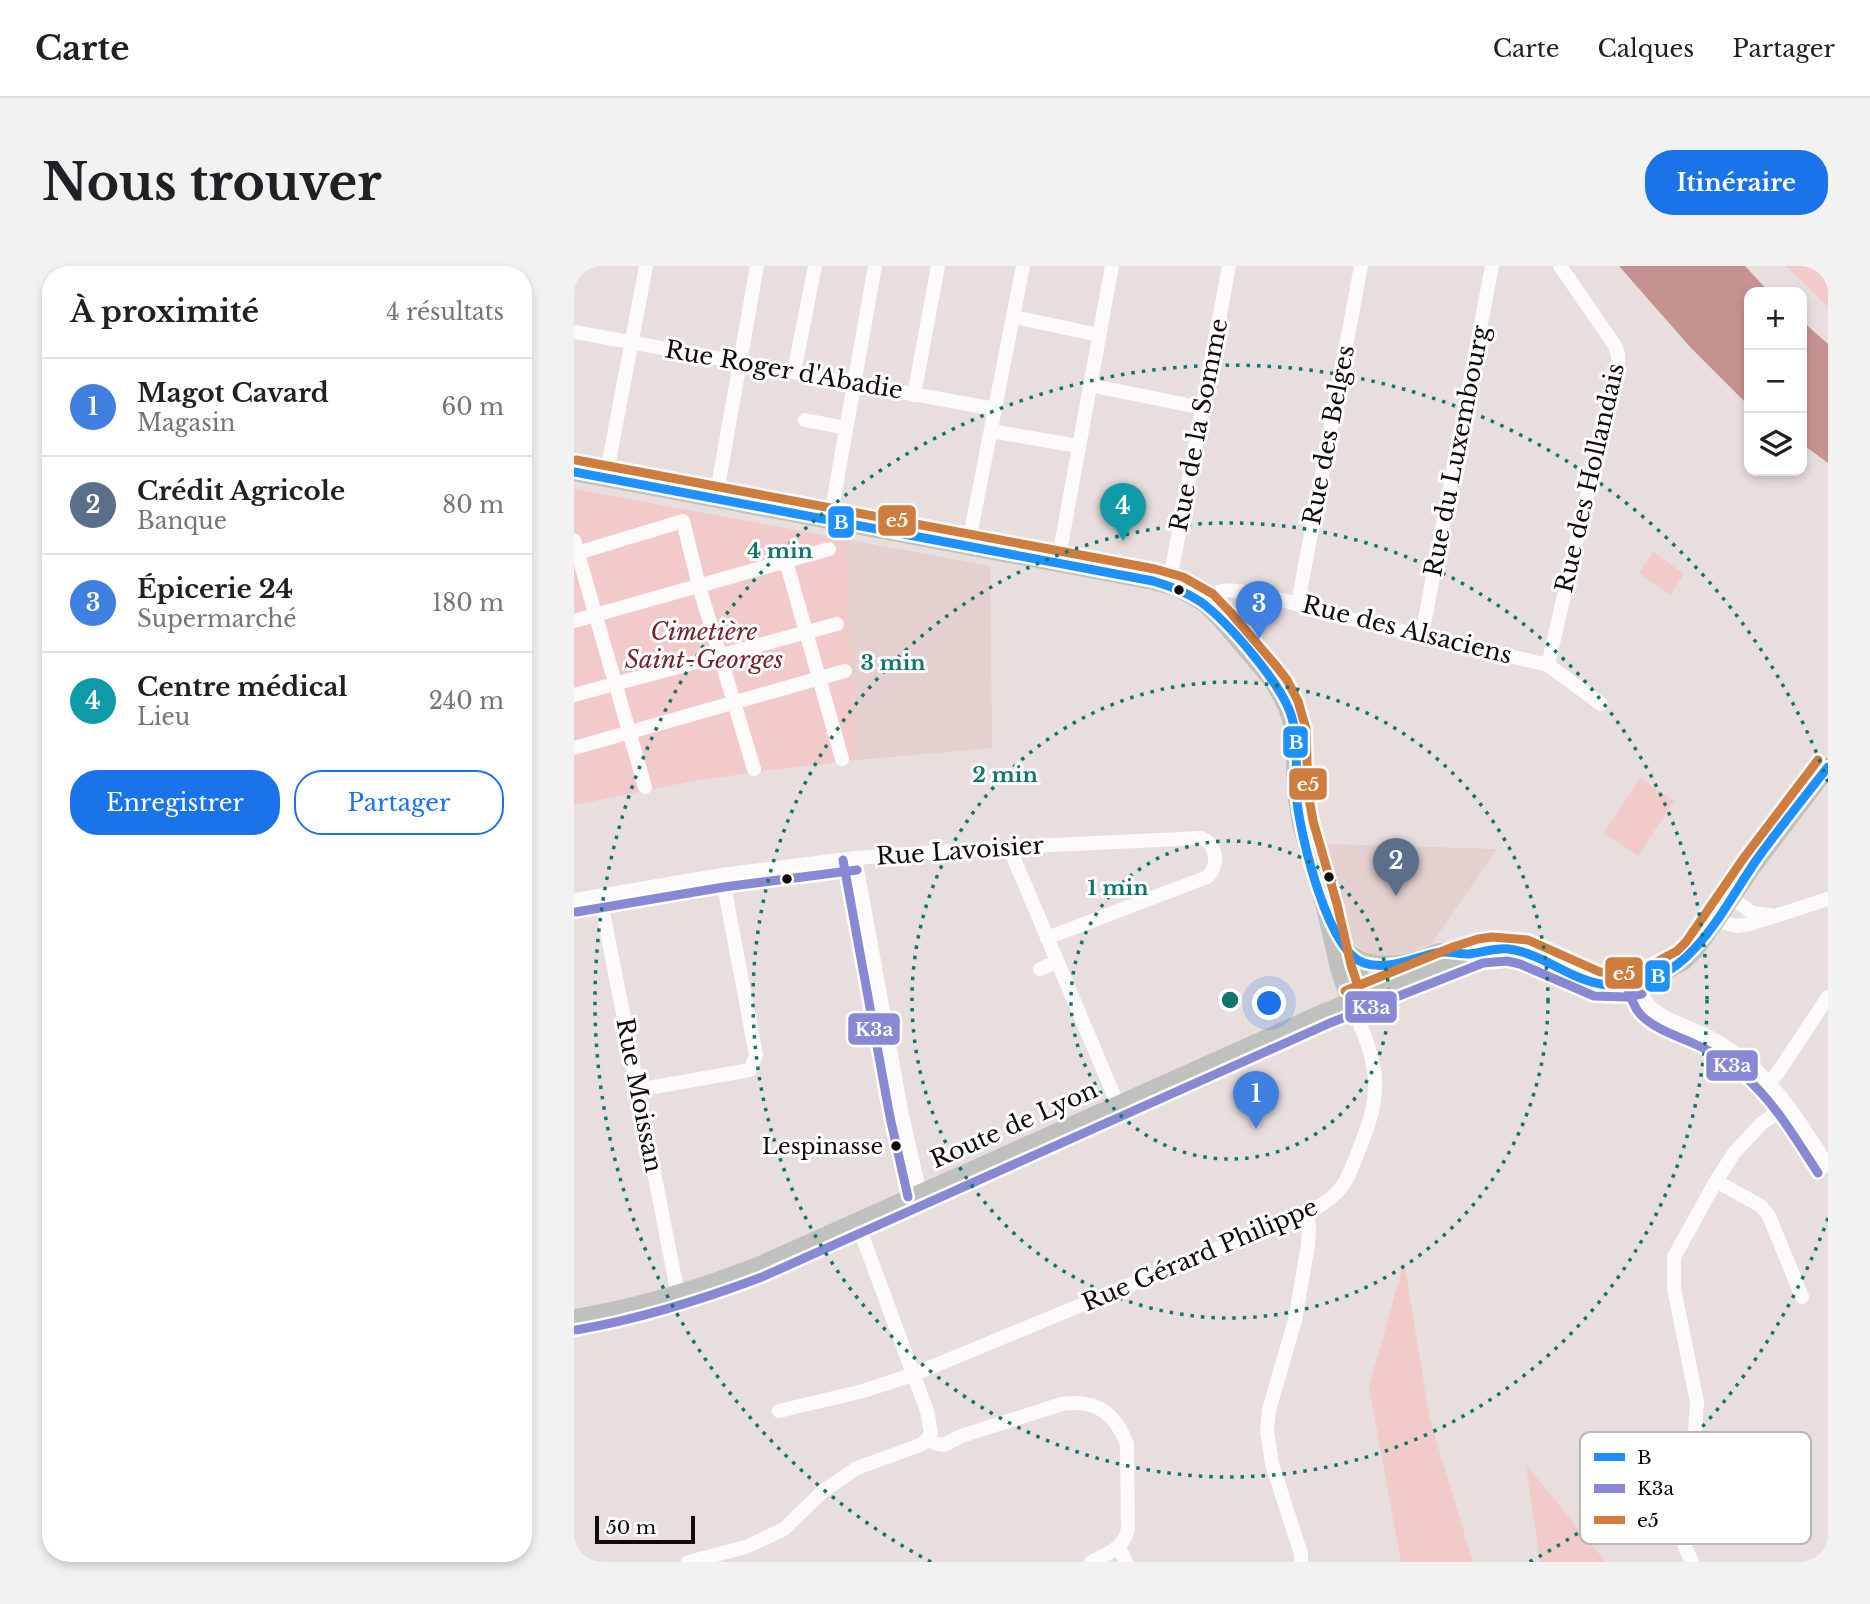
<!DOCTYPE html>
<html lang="fr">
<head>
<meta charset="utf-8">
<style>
  body { margin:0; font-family:"Libre Baskerville",serif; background:#f2f2f2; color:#202124 }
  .controls { position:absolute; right:21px; top:21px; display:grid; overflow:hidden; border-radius:14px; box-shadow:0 4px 10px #0003 }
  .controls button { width:63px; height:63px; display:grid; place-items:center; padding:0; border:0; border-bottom:2px solid #e0e0e0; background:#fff; color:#202124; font:35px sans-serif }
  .scale { position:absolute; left:21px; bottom:18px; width:100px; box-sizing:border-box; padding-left:7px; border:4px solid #100b0a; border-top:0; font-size:19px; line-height:24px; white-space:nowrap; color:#100b0a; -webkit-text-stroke:5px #fff; paint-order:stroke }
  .you { position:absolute; left:696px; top:738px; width:24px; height:24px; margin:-18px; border:5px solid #fff; border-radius:50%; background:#1a73e8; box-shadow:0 0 0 10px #1a73e833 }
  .badge { display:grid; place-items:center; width:46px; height:46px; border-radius:50%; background:#1a73e8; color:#fff; font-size:23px; font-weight:700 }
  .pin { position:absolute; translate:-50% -58px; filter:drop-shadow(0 2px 4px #0008) }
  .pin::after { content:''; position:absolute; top:37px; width:24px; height:21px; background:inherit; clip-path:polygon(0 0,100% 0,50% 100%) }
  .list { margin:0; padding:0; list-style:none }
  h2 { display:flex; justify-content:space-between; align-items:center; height:91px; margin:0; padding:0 28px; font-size:30px }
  h2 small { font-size:23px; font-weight:400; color:#757577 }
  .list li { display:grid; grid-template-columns:46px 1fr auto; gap:21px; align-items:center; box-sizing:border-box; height:98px; padding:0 28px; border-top:2px solid #e0e0e0 }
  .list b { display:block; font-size:26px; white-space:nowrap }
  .list p { margin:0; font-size:23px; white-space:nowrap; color:#757577 }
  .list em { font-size:23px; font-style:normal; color:#757577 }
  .actions { display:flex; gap:14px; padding:21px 28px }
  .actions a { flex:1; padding:16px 0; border:2px solid #1a73e8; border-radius:28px; text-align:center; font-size:24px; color:#1a73e8 }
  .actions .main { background:#1a73e8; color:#fff }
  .icon { flex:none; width:38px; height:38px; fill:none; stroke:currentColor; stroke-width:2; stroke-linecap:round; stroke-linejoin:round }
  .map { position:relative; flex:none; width:1254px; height:1296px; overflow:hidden; border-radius:28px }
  header { display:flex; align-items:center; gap:42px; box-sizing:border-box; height:98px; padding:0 35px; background:#fff; border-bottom:2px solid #e0e0e0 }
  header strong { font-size:33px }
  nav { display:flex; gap:38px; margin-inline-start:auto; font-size:24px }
  .intro { display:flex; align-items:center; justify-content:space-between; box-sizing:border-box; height:168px; padding:0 42px }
  h1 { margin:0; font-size:49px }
  .button { padding:18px 32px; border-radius:28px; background:#1a73e8; color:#fff; font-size:24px; font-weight:700 }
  main { display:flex; gap:42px; padding:0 42px }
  aside { flex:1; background:#fff; border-radius:28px; box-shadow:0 4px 10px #0003 }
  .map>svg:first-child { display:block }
  .built { fill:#e3d0cf }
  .green { fill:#f1cac9 }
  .water { fill:#c69291 }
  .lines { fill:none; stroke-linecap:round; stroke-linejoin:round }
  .minor { stroke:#fcfafa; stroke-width:14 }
  .major { stroke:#c0c1bf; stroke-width:18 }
  .bus-1-casing { stroke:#fff; stroke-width:14 }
  .bus-2-casing { stroke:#fff; stroke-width:14 }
  .bus-3-casing { stroke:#fff; stroke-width:14 }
  .bus-1 { stroke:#1e90ff; stroke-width:9 }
  .bus-2 { stroke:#8888d5; stroke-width:9 }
  .bus-3 { stroke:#cf7d3f; stroke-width:9 }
  .ring { fill:none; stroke:#0f766e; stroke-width:3.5; stroke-dasharray:3.5 7 }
  .bus-dot { fill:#100b0a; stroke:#fff; stroke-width:2.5 }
  .labels { text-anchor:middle; stroke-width:6; stroke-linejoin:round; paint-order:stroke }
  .bus-label { font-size:22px; fill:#100b0a; stroke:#fff; text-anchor:end }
  .street-label { font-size:24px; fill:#100b0a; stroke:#fff }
  .park-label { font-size:24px; font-style:italic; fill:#782227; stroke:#fff }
  .key { fill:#fff; stroke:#b7b6b6; stroke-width:2 }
  .key-label { font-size:19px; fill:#100b0a }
  .centre { fill:#0f766e; stroke:#fff; stroke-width:3.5 }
  .ring-label { font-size:21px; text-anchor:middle; font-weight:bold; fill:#0f766e; stroke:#fff; stroke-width:6; stroke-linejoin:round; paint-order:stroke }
  .line-badge { stroke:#fff; stroke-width:2.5 }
  .badge-label { font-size:19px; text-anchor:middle; font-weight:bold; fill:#fff }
</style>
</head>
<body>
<header>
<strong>Carte</strong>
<nav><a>Carte</a><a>Calques</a><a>Partager</a></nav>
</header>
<div class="intro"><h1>Nous trouver</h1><a class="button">Itinéraire</a></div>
<main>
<aside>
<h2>À proximité<small>4 résultats</small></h2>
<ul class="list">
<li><span class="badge" style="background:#3f7fe0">1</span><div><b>Magot Cavard</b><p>Magasin</p></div><em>60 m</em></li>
<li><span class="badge" style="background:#5c6f8a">2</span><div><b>Crédit Agricole</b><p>Banque</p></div><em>80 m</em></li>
<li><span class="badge" style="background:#3f7fe0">3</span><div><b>Épicerie 24</b><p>Supermarché</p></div><em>180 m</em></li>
<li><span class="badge" style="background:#0f9aa8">4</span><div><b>Centre médical</b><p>Lieu</p></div><em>240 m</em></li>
</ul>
<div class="actions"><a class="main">Enregistrer</a><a>Partager</a></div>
</aside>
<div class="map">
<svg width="1254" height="1296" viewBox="0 0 1254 1296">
  <rect width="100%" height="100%" fill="#e8dedd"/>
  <!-- built -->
  <g class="built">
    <polygon points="271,273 416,300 418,482 283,494"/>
    <polygon points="753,578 923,583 858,677 835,686 807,690 795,688 785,682 772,667 768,634"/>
  </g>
  <!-- green -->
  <g class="green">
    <polygon points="1212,0 1254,0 1254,41"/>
    <polygon points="0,223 271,273 283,494 182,506 114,516 0,539"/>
    <polygon points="1079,286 1110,308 1096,329 1065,307"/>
    <polygon points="1066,512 1100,535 1064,590 1030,567"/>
    <polygon points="830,996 856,1154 899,1296 827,1296 795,1121"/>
    <polygon points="952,1199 1031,1295 1032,1296 966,1296"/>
  </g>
  <!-- water -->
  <g class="water">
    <polygon points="1045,0 1171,0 1195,26 1175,26 1175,140 1117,82"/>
    <polygon points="1228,55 1254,78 1254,197 1228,178"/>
  </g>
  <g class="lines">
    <!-- minor -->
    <g class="minor">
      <polyline points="440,51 525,69"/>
      <polyline points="0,66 421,143"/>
      <polyline points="220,106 241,0"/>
      <polyline points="515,119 629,142"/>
      <polyline points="340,129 364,0"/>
      <polyline points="231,154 272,162"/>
      <polyline points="417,165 504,180"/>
      <polyline points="32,211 72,0"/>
      <polyline points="142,232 183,0"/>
      <polyline points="256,254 301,0"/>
      <polyline points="0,274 71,521"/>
      <polyline points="394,280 449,0"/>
      <polyline points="0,288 109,255 125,320 180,503"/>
      <polyline points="212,295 268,493"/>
      <polyline points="484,296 538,0"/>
      <polyline points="595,319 655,0"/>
      <path d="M630 337C635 332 640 327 648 325 667 321 727 339 746 346L974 399 1027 438"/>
      <polyline points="724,337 787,0"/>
      <polyline points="0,355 255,283"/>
      <polyline points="848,369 918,0"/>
      <polyline points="974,399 1044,96 1044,88 1040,78 986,0"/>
      <polyline points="0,429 263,358"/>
      <polyline points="0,482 271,405"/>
      <polyline points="435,581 544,839"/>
      <polyline points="281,592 328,849 346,928"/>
      <polyline points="26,630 104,1029"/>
      <polyline points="1158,632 1178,647 1196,649"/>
      <path d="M0 634 148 609 281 592 435 581 627 572C644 578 645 601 633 611L473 672"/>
      <polyline points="1142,655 1163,660 1176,658 1254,633"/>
      <polyline points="466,703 483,696"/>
      <path d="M1065 716C1067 724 1069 733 1075 740 1089 754 1116 761 1133 770 1143 775 1152 781 1161 787 1201 814 1228 860 1254 900"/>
      <polyline points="1194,817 1202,809 1254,731"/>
      <polyline points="63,824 176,804 182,789 148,609"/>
      <polyline points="1142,915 1187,940 1195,950 1228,1031"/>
      <polyline points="283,956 353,1145 357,1167 353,1174"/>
      <path d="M205 1145 289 1125 338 1109 744 941C769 926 774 913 784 886 792 866 800 846 801 824 803 795 788 762 776 736"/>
      <path d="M353 1174 363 1178 370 1179 387 1170 488 1138C522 1133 541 1147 553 1178L554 1262C551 1282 533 1288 517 1296"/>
      <polyline points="545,1281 552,1296"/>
      <polyline points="114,1296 172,1281 210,1263 249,1225 283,1202 346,1179 353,1174"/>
      <polyline points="727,1296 727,1288 698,1198 693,1165 695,1144 721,1054 734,979 735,961 733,945"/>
      <polyline points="1118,1296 1111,1281 1105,1260 1111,1215 1121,1168 1123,1136 1100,1023 1100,991 1142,915 1160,887 1188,857 1213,840"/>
    </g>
    <!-- major -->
    <g class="major">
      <polyline points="0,206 579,315 604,322 630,337 648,355 694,409 702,420 713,441 720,464 722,527 727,558 751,641 765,702 776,736"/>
      <path d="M762 668C776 704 815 702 846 693 853 691 860 687 867 686 874 686 882 687 889 688"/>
      <path d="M776 736C789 719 789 711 779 692"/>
      <path d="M0 1052C64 1042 124 1023 184 1000L751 746 883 693 907 685 934 683 950 686 1023 718 1051 719 1082 710 1110 695 1121 684 1142 655 1179 600 1254 501"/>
    </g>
    <defs>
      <path id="bus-1" d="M0 206 579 315C596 320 612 326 627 336 654 356 709 419 718 452 726 479 720 508 723 536 727 571 754 686 790 697 814 705 839 692 862 687 873 684 883 688 894 688 908 687 921 681 935 683 971 688 998 716 1034 719 1115 726 1147 643 1186 589 1208 559 1231 530 1254 501"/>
      <g id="bus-2">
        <polyline points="269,594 316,851 334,931"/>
        <polyline points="2,646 150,621 283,604"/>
        <path d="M1053 719C1056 729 1059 740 1066 748 1081 764 1104 770 1123 779 1139 786 1155 796 1168 808 1200 835 1221 872 1244 907"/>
        <path d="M2 1064C66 1053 127 1034 188 1011L756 757 909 697 933 695 946 698 1020 730 1052 731 1068 728"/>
      </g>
      <g id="bus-3">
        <polyline points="2,194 581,303 609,311 639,328 657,347 703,401 713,414 724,435 732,463 734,526 739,555 763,638 777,699 788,732"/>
        <polyline points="771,725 879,681 904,673 918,671 954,674 1026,706 1049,707 1077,699 1103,685 1112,676 1169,593 1244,494"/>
      </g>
    </defs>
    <!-- bus-1 casing -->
    <use href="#bus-1" class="bus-1-casing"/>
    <!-- bus-2 casing -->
    <use href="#bus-2" class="bus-2-casing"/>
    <!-- bus-3 casing -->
    <use href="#bus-3" class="bus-3-casing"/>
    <!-- bus-1 -->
    <use href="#bus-1" class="bus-1"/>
    <!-- bus-2 -->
    <use href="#bus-2" class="bus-2"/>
    <!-- bus-3 -->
    <use href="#bus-3" class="bus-3"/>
  </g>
  <!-- distance rings -->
  <g class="ring">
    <circle cx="656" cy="734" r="159"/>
    <circle cx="656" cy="734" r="318"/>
    <circle cx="656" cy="734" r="477"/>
    <path d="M1254 952A636 636 0 0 1 955 1296M357 1296A636 636 0 1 1 1254 516"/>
  </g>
  <!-- markers -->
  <g class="bus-dot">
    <circle cx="605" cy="324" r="6"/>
    <circle cx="755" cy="611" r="6"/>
    <circle cx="213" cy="613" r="6"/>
    <circle cx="322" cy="880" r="6"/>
  </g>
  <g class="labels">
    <!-- bus labels -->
    <g class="bus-label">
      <text x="309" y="888">Lespinasse</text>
    </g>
    <!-- street labels -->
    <g class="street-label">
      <text transform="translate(210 104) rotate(10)" y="8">Rue Roger d'Abadie</text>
      <text transform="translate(625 159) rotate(-79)" y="8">Rue de la Somme</text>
      <text transform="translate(755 169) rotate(-79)" y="8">Rue des Belges</text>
      <text transform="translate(883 185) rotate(-79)" y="8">Rue du Luxembourg</text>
      <text transform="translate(1016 212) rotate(-77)" y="8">Rue des Hollandais</text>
      <text transform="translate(833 364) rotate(14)" y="8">Rue des Alsaciens</text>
      <text transform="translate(386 585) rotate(-4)" y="8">Rue Lavoisier</text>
      <text transform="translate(65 829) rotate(79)" y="8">Rue Moissan</text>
      <text transform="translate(440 859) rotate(-24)" y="8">Route de Lyon</text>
      <text transform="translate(626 989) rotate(-23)" y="8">Rue Gérard Philippe</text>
    </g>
    <!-- park labels -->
    <g class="park-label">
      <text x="130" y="374">Cimetière<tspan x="130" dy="28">Saint-Georges</tspan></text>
    </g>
  </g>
  <!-- legend -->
  <rect x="1006" y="1166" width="231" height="112" rx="10" class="key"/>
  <rect x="1020" y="1187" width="31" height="8" fill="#1e90ff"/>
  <rect x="1020" y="1218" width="31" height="9" fill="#8888d5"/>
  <rect x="1020" y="1250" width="31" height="8" fill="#cf7d3f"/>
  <g class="key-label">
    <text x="1063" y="1198">B</text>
    <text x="1063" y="1229">K3a</text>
    <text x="1063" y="1261">e5</text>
  </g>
  <circle cx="656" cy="734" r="10" class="centre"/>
  <g class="ring-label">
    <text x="206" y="292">4 min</text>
    <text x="319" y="404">3 min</text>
    <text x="431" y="516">2 min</text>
    <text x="544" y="629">1 min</text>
  </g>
  <g class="line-badge">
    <rect x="303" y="238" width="40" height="33" rx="7" fill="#cf7d3f"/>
    <rect x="253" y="239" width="28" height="34" rx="7" fill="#1e90ff"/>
    <rect x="708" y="459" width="27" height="34" rx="7" fill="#1e90ff"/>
    <rect x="714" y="501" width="40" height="34" rx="7" fill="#cf7d3f"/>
    <rect x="1030" y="690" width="40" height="34" rx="7" fill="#cf7d3f"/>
    <rect x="1070" y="693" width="27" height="34" rx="7" fill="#1e90ff"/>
    <rect x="770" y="724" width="54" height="34" rx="7" fill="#8888d5"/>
    <rect x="273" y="746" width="54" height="34" rx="7" fill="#8888d5"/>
    <rect x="1131" y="783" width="54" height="33" rx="7" fill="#8888d5"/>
  </g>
  <g class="badge-label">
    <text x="323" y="261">e5</text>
    <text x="267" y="263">B</text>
    <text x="722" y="483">B</text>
    <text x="734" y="525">e5</text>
    <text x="1050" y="714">e5</text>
    <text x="1084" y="717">B</text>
    <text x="797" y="748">K3a</text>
    <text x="300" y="770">K3a</text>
    <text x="1158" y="806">K3a</text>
  </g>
</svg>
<div class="controls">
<button>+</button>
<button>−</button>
<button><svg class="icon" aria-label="layers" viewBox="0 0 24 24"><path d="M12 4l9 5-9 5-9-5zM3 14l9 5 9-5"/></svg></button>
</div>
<div class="scale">50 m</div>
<div class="you"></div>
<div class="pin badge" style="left:682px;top:863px;background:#3f7fe0">1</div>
<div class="pin badge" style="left:822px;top:630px;background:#5c6f8a">2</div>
<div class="pin badge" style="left:685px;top:373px;background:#3f7fe0">3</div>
<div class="pin badge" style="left:549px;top:275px;background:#0f9aa8">4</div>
</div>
</main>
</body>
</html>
